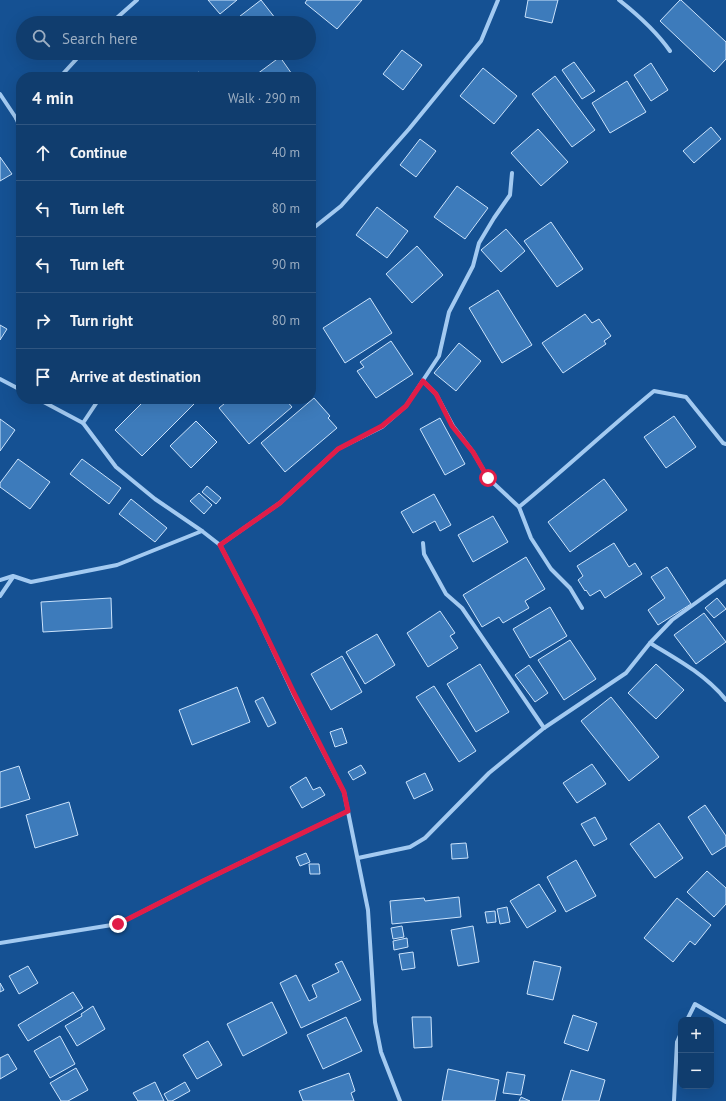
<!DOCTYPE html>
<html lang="en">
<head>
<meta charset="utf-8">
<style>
  body { margin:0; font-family:"PT Sans",sans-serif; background:#1e4876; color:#f1f3f6 }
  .controls { position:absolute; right:12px; bottom:12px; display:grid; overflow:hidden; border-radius:8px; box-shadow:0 4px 16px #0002 }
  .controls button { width:36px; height:36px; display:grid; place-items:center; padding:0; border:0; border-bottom:1px solid #305681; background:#103d6e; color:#f1f3f6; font:20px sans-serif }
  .stop { position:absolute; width:12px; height:12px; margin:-9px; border:3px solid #e11d48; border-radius:50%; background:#fff }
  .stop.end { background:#e11d48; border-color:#fff; box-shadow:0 1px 4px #0008 }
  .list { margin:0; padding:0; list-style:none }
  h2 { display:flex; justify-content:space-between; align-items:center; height:52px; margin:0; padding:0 16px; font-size:17px }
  h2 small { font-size:13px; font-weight:400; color:#9caec2 }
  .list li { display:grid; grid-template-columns:26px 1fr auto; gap:12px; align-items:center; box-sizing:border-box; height:56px; padding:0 16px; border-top:1px solid #305681 }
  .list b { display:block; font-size:15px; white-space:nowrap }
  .list em { font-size:13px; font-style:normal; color:#9caec2 }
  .icon { flex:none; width:22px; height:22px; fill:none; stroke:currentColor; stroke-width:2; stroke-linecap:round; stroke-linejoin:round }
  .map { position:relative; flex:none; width:726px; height:1101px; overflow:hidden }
  .search { position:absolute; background:#103d6e; box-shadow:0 4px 16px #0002; left:16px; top:16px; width:300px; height:44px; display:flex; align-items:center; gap:10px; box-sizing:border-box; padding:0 14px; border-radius:22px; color:#9caec2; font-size:15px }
  .panel { position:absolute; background:#103d6e; box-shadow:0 4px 16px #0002; left:16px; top:72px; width:300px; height:332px; border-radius:16px }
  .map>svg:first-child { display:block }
  .building { fill:#3d7bbb; stroke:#cbe3fc }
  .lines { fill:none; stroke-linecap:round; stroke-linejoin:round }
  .minor { stroke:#a3caf1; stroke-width:4 }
  .route { stroke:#e11d48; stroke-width:5 }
</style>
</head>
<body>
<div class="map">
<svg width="726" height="1101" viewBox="0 0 726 1101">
  <rect width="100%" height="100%" fill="#155193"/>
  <!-- building -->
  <g class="building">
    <polygon points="208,0 237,0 220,14"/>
    <polygon points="261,0 279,23 231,23"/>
    <polygon points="307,0 362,0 337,29 305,3"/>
    <polygon points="528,0 558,0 552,23 525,17"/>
    <polygon points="680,0 681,0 726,42 726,59 714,72 660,21"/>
    <polygon points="402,50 422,65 403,90 383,74"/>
    <polygon points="280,57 294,77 253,77"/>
    <polygon points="574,62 595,91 582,99 562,70"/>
    <polygon points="651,63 668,90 651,101 634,75"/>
    <polygon points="483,68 517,96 494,124 460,96"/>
    <polygon points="199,72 202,77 190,77"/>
    <polygon points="555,76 595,130 572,147 532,94"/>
    <polygon points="627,81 646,112 610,133 592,103"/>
    <polygon points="711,127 721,139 694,163 683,151"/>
    <polygon points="538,129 568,162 541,186 511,153"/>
    <polygon points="420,139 436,151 416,177 400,165"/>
    <polygon points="0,157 12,174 0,181"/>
    <polygon points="457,186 488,208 465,239 434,217"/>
    <polygon points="377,207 408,231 387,258 356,235"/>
    <polygon points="551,222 583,269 557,287 524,241"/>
    <polygon points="506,229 525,251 501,272 481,250"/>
    <polygon points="417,246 443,275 412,303 386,274"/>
    <polygon points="498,290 532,345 502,363 469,308"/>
    <polygon points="370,298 392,333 345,363 323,328"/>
    <polygon points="585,314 592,323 599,319 611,336 604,341 606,344 563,373 542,343"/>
    <polygon points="0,325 7,329 0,340"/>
    <polygon points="391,341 413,374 376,398 357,371 364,367 360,362"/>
    <polygon points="459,343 481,361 456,391 434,373"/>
    <polygon points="314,398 330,416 328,418 337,428 285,472 261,443"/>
    <polygon points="146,399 191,399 195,403 142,456 115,430"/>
    <polygon points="230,399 285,399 292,407 249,444 219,408"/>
    <polygon points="674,416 696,447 666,468 644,437"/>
    <polygon points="440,418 465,464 445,475 420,429"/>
    <polygon points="0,419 15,430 0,451"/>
    <polygon points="196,421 217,442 191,468 170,446"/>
    <polygon points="18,459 50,482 30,509 0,487 0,483"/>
    <polygon points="82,459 121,488 109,504 70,474"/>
    <polygon points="604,479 627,510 570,552 548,522"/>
    <polygon points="207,486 221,498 216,504 202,492"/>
    <polygon points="199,493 212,505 204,514 190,501"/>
    <polygon points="434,494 451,525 440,531 435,521 413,533 401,512"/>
    <polygon points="131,499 167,528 155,542 119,514"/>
    <polygon points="493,516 508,542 473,562 458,535"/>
    <polygon points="614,543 629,567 635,563 642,574 605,598 600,590 590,596 586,590 585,591 578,580 583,576 577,566"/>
    <polygon points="526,557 545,589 525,601 529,608 503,623 499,617 482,627 463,595"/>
    <polygon points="667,567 691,604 658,625 648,610 665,598 651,577"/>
    <polygon points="111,598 112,628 43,632 41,602"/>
    <polygon points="717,598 726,609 714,618 705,608"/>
    <polygon points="550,607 567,636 530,658 513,629"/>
    <polygon points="440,611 455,633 450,636 458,648 428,667 407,633"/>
    <polygon points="704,613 726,642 696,664 674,635"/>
    <polygon points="377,634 395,665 365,684 346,652"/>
    <polygon points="570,640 596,679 564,700 538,660"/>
    <polygon points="342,656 362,692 331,710 311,674"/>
    <polygon points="480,664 509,712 476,732 447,684"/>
    <polygon points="656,664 684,690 656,719 628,693"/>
    <polygon points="529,665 548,693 535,702 515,675"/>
    <polygon points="434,686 476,751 459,762 416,697"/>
    <polygon points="237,687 250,722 192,745 179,710"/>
    <polygon points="263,697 276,723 268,727 255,701"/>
    <polygon points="611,697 659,757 629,781 581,721"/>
    <polygon points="342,728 347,743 335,747 330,732"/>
    <polygon points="592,764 606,784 577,803 563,783"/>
    <polygon points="361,765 366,773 353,780 348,772"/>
    <polygon points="19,766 30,799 0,808 0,772"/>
    <polygon points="425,773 433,790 414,799 406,782"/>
    <polygon points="306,777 313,790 320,787 325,795 302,808 290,787"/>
    <polygon points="69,802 78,835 35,848 26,815"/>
    <polygon points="705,805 726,836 726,846 712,855 688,817"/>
    <polygon points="595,817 607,839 594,846 581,824"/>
    <polygon points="659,823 683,858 655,878 630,844"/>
    <polygon points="466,843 468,858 452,859 451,844"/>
    <polygon points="306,853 310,862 300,866 296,857"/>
    <polygon points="576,860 596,896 566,912 547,877"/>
    <polygon points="309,864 319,864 320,874 310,874"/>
    <polygon points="707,871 726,888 726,904 714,917 687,892"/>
    <polygon points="539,884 556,911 527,928 510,901"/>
    <polygon points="459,897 461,917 392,924 390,901 424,898 425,901"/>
    <polygon points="677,898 711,925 695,945 690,941 673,962 644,938"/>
    <polygon points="507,907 510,922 500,924 497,909"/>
    <polygon points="495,911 496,922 487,923 485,912"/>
    <polygon points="402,926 404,937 393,939 391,928"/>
    <polygon points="473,926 479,962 458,966 451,930"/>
    <polygon points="407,938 408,947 394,950 393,941"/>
    <polygon points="413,952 415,968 402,970 399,954"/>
    <polygon points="342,961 361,1000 301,1028 280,983 296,975 309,1001 317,997 312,985 339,972 335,964"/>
    <polygon points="534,961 561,967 553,1000 527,994"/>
    <polygon points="28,966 38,983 19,994 9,976"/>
    <polygon points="0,983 4,990 0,992"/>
    <polygon points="73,992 83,1008 28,1041 18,1025"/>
    <polygon points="272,1002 287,1033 243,1056 227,1024"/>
    <polygon points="93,1006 105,1029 77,1046 65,1026 82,1016 81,1014"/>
    <polygon points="573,1015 597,1023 588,1051 564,1043"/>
    <polygon points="346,1017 362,1051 323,1069 307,1035"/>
    <polygon points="412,1017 431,1017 432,1047 414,1048"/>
    <polygon points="60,1036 75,1064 50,1078 34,1051"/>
    <polygon points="208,1041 222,1065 197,1079 183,1055"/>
    <polygon points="8,1054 17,1069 0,1079 0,1058"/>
    <polygon points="76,1068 88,1090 68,1101 61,1101 50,1083"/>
    <polygon points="448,1069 499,1080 495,1101 442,1101"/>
    <polygon points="571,1070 605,1080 599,1101 562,1101"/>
    <polygon points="507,1072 525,1075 521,1095 503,1093"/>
    <polygon points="349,1073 355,1091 351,1093 354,1101 303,1101 299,1091"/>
    <polygon points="155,1082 164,1101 138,1101 133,1093"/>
    <polygon points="185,1082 190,1091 172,1101 168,1101 164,1094"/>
    <polygon points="521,1097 530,1101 519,1101"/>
  </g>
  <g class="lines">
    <!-- minor -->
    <g class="minor">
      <path d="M619 0C638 15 656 31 670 51"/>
      <polyline points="111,23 137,0"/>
      <polyline points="60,77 82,53"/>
      <polyline points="0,94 16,118 21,129"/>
      <polyline points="16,118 21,113"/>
      <polyline points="311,230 341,206 409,129 481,41 498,0"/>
      <polyline points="0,379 21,390"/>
      <polyline points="423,381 436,394 453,426 473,452 488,478 519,507"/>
      <polyline points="38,399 83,423"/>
      <polyline points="99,399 83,423 116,467 155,499 202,531 220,545 256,614 293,693 344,792 368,910 375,1022 381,1052 400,1101"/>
      <polyline points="423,543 424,554 446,594 462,608 544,728"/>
      <polyline points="220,545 280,503 338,449 382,427 406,406 439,356 449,312 473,266 479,243 494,218 510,195 512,173"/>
      <polyline points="0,580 13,576 31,582 117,565 202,531"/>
      <polyline points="0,596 13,577"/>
      <path d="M582 608 570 588 551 569 531 538 519 507C565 469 608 429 654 391L686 397 723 443 726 444"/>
      <path d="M650 643C677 659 706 675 726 700"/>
      <polyline points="358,858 410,847 425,838 489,773 544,728 626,673 650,643 672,620 726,581"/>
      <polyline points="0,943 118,924 203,881 348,811"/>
      <polyline points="687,1020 695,1004 726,1022"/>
      <polyline points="674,1101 677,1042 681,1033"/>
    </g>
  </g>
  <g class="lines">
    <!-- route -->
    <polyline class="route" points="118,924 203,881 348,811 344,792 294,693 256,614 220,545 280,503 338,449 382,426 406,406 423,381 436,394 452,426 473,452 488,478"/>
  </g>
</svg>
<div class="controls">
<button>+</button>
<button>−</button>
</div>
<div class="stop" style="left:488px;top:478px"></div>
<div class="stop end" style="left:118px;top:924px"></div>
<div class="search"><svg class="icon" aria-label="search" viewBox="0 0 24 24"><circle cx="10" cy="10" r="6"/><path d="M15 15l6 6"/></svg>Search here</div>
<section class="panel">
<h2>4 min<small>Walk · 290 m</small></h2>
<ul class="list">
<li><svg class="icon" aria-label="ahead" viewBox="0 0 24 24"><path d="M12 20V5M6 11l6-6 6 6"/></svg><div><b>Continue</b></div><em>40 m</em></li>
<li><svg class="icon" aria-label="left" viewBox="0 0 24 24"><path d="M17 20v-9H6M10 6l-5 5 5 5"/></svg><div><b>Turn left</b></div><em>80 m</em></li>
<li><svg class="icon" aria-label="left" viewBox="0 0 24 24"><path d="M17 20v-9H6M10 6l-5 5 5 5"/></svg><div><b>Turn left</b></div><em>90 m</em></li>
<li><svg class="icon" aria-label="right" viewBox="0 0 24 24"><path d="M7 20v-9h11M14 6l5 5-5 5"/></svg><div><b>Turn right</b></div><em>80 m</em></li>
<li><svg class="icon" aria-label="arrive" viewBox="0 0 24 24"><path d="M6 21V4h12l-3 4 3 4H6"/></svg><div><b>Arrive at destination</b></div></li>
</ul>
</section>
</div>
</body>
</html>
